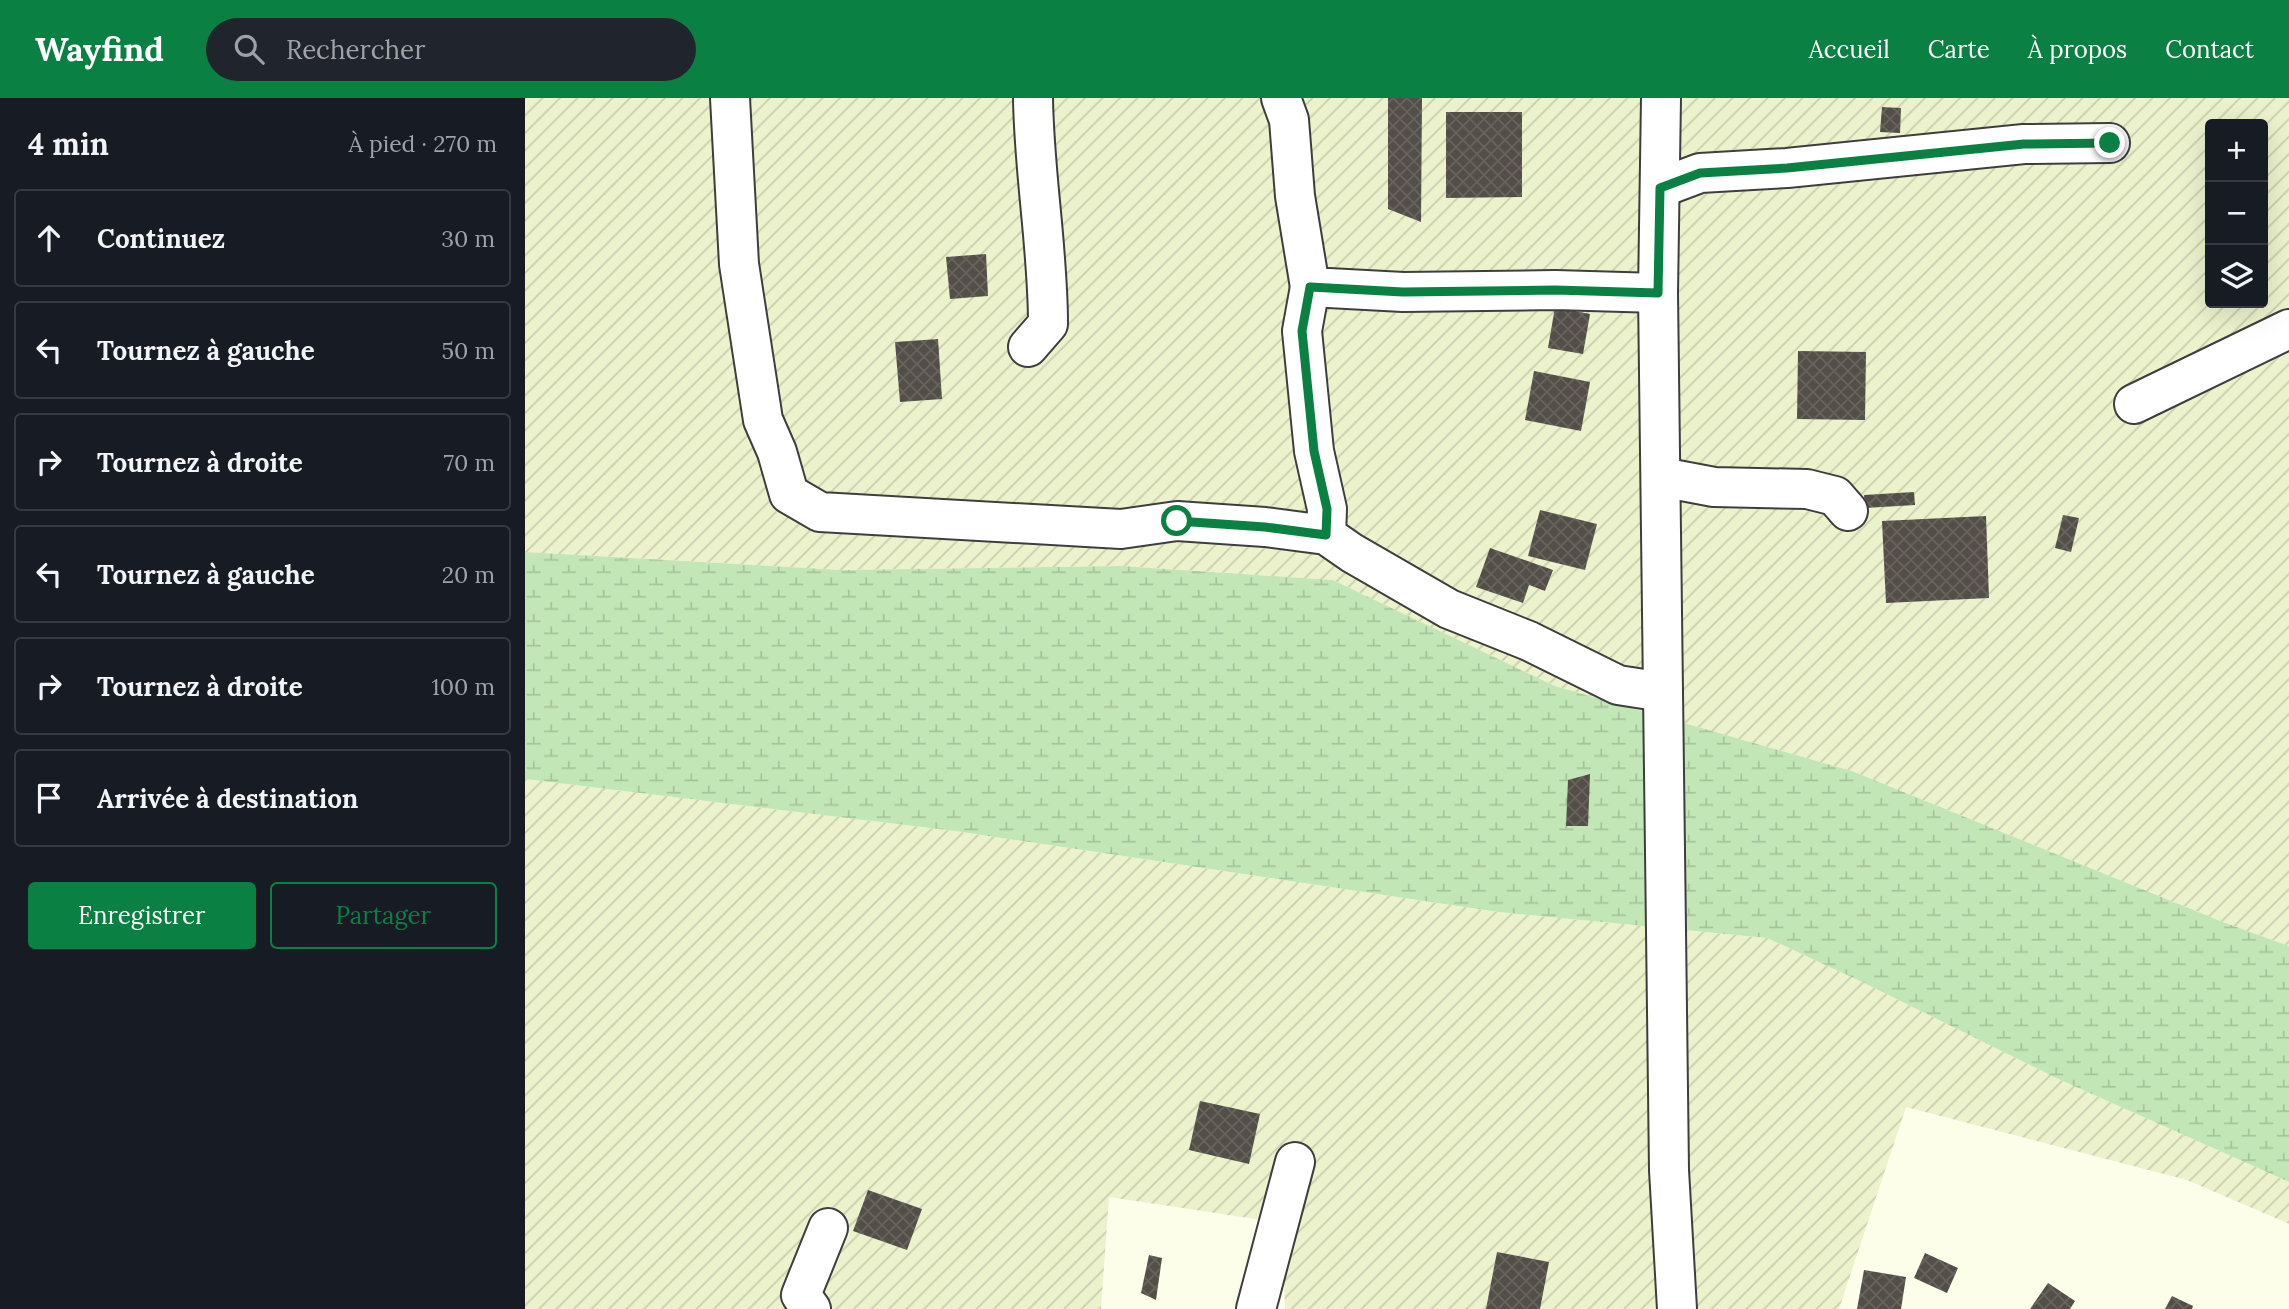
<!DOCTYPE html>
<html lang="fr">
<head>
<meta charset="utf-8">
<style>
  body { margin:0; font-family:Lora,serif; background:#20242c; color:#f1f3f6 }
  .controls { position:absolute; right:21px; top:21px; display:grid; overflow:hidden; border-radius:7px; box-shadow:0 7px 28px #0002 }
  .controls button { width:63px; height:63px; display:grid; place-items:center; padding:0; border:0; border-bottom:2px solid #363941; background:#171b24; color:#f1f3f6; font:35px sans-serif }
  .stop { position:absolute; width:21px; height:21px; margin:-16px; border:5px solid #0b8043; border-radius:50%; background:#fff }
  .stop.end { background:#0b8043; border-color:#fff; box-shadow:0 2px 7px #0008 }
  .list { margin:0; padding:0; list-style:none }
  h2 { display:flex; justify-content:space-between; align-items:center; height:91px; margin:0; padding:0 28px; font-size:30px }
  h2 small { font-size:23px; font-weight:400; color:#9ea1a6 }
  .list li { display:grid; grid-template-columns:46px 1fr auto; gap:21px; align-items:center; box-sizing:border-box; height:98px; margin:0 14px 14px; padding:0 14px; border:2px solid #363941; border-radius:7px }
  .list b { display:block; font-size:26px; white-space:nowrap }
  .list em { font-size:23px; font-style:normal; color:#9ea1a6 }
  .actions { display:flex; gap:14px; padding:21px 28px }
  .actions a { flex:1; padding:16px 0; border:2px solid #0b8043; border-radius:7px; text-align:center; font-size:24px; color:#0b8043 }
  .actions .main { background:#0b8043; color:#fff }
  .icon { flex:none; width:38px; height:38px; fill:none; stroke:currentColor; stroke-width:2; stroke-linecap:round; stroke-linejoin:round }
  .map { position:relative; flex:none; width:1764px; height:1211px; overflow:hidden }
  header { display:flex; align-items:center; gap:42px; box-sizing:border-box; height:98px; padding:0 35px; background:#0b8043; color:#fff }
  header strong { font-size:33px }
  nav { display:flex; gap:38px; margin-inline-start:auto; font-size:24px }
  .search { width:490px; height:63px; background:#20242c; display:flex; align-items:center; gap:18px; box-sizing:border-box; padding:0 24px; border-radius:38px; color:#9ea1a6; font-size:26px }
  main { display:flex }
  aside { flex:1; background:#171b24 }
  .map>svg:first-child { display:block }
  .farmland { fill:url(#farmland-furrows); fill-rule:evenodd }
  .wetland { fill:url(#wetland-marsh) }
  .building { fill:url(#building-cross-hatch) }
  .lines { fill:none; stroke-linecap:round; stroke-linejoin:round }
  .minor-casing { stroke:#3e3e3e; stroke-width:42 }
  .minor { stroke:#fff; stroke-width:38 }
  .route { stroke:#0b8043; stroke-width:9 }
</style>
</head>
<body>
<header>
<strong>Wayfind</strong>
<div class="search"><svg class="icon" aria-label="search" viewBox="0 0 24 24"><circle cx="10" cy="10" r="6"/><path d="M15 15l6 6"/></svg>Rechercher</div>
<nav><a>Accueil</a><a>Carte</a><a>À propos</a><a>Contact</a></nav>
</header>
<main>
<aside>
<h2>4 min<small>À pied · 270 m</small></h2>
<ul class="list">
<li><svg class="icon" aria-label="ahead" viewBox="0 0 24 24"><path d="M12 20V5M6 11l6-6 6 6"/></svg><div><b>Continuez</b></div><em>30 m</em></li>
<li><svg class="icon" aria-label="left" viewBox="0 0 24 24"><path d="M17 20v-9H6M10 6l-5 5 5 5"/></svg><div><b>Tournez à gauche</b></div><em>50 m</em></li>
<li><svg class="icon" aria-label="right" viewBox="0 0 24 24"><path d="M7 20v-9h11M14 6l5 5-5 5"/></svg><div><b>Tournez à droite</b></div><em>70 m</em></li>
<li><svg class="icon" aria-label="left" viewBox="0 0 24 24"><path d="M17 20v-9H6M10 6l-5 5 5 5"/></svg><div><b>Tournez à gauche</b></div><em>20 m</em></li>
<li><svg class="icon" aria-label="right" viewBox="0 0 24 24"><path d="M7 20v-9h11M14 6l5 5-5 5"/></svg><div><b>Tournez à droite</b></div><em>100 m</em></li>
<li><svg class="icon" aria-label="arrive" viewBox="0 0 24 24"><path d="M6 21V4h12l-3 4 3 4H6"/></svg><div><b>Arrivée à destination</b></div></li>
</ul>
<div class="actions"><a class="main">Enregistrer</a><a>Partager</a></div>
</aside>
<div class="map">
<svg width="1764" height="1211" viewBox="0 0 1764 1211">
  <defs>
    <pattern id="farmland-furrows" width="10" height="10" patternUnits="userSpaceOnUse" patternTransform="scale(1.75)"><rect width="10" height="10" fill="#ecf2cc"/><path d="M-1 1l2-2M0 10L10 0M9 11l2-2" fill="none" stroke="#c9ceae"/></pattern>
    <pattern id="wetland-marsh" width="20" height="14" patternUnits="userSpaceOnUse" patternTransform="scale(1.75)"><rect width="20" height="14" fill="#c3e6b6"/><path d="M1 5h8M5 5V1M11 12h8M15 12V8" fill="none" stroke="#a6c49b"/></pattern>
    <pattern id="building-cross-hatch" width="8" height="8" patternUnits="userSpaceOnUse" patternTransform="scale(1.75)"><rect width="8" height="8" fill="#534f48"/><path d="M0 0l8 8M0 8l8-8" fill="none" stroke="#67645e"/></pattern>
  </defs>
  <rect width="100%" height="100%" fill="#fdfeea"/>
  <!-- farmland -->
  <g class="farmland">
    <path d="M0 0H1764V848L1698 824 1327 673 1030 588 808 482 596 468 318 472 0 454ZM1685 26H1738V205H1685Z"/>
    <polygon points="0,681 430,733 973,814 1242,840 1337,884 1531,980 1764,1084 1764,1126 1662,1082 1381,1009 1314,1211 760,1211 757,1125 584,1099 576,1211 0,1211"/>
  </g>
  <!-- wetland -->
  <polygon class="wetland" points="0,454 318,472 596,468 808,482 1030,588 1327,673 1698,824 1764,848 1764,1084 1531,980 1337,884 1242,840 973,814 430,733 0,681"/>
  <!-- building -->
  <g class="building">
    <polygon points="863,0 897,0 896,124 863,111"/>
    <polygon points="1357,9 1376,10 1375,35 1355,34"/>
    <polygon points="921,14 997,14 997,99 921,100"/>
    <polygon points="461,156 463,198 425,201 421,159"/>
    <polygon points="1030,209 1065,216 1058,256 1023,250"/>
    <polygon points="413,241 417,301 375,304 370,244"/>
    <polygon points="1273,253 1341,254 1340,322 1272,321"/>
    <polygon points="1009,273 1065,284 1056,333 1000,322"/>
    <polygon points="1389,394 1390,407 1340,410 1339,397"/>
    <polygon points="1015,412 1072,426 1060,472 1003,458"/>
    <polygon points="1538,417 1554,420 1546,454 1530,450"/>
    <polygon points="1461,418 1464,500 1361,505 1357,423"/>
    <polygon points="965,450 1028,472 1020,493 1004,487 998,505 951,489"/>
    <polygon points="1065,676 1063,728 1041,728 1043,682"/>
    <polygon points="675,1003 735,1016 724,1066 664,1052"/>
    <polygon points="343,1092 397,1111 382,1152 328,1133"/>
    <polygon points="972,1154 1024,1164 1015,1211 961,1211"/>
    <polygon points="1400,1155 1433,1170 1422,1195 1389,1180"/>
    <polygon points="624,1157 637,1160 631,1202 616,1195"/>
    <polygon points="1339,1172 1381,1179 1376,1211 1332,1211"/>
    <polygon points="1523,1185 1550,1203 1545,1211 1505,1211"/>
    <polygon points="1647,1198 1668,1208 1667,1211 1640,1211"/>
  </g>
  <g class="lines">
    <defs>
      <g id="minor">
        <polyline points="205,0 214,166 238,322 252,354 264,396 295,414 596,431 652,423 740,429 801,437 827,455 924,511 1004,543 1093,587 1138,594"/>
        <polyline points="756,0 764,22 770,98 785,189 878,194 1030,192 1133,195"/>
        <polyline points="1136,0 1133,195 1144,1072 1152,1211"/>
        <polyline points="1135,90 1175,75 1262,70 1499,46 1585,45"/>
        <polyline points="785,189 777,233 789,353 802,411 801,437"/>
        <path d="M503 249 523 226C523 150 509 76 508 0"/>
        <polyline points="1609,306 1764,231"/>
        <polyline points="1136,379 1189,389 1282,391 1310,398 1323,413"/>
        <polyline points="286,1211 276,1197 303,1130"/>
        <polyline points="731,1211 770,1064"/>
      </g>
    </defs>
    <!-- minor casing -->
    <use href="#minor" class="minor-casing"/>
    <!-- minor -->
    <use href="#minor" class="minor"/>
  </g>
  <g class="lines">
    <!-- route -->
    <polyline class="route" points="652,423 740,429 801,437 802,411 789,353 777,233 785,189 878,194 1030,192 1133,195 1135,90 1175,75 1262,70 1499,46 1585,45"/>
  </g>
</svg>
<div class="controls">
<button>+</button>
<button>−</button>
<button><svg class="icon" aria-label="layers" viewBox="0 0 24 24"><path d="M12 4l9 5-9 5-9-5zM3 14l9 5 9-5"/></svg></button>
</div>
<div class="stop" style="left:652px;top:423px"></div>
<div class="stop end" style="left:1585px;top:45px"></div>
</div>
</main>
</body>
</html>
